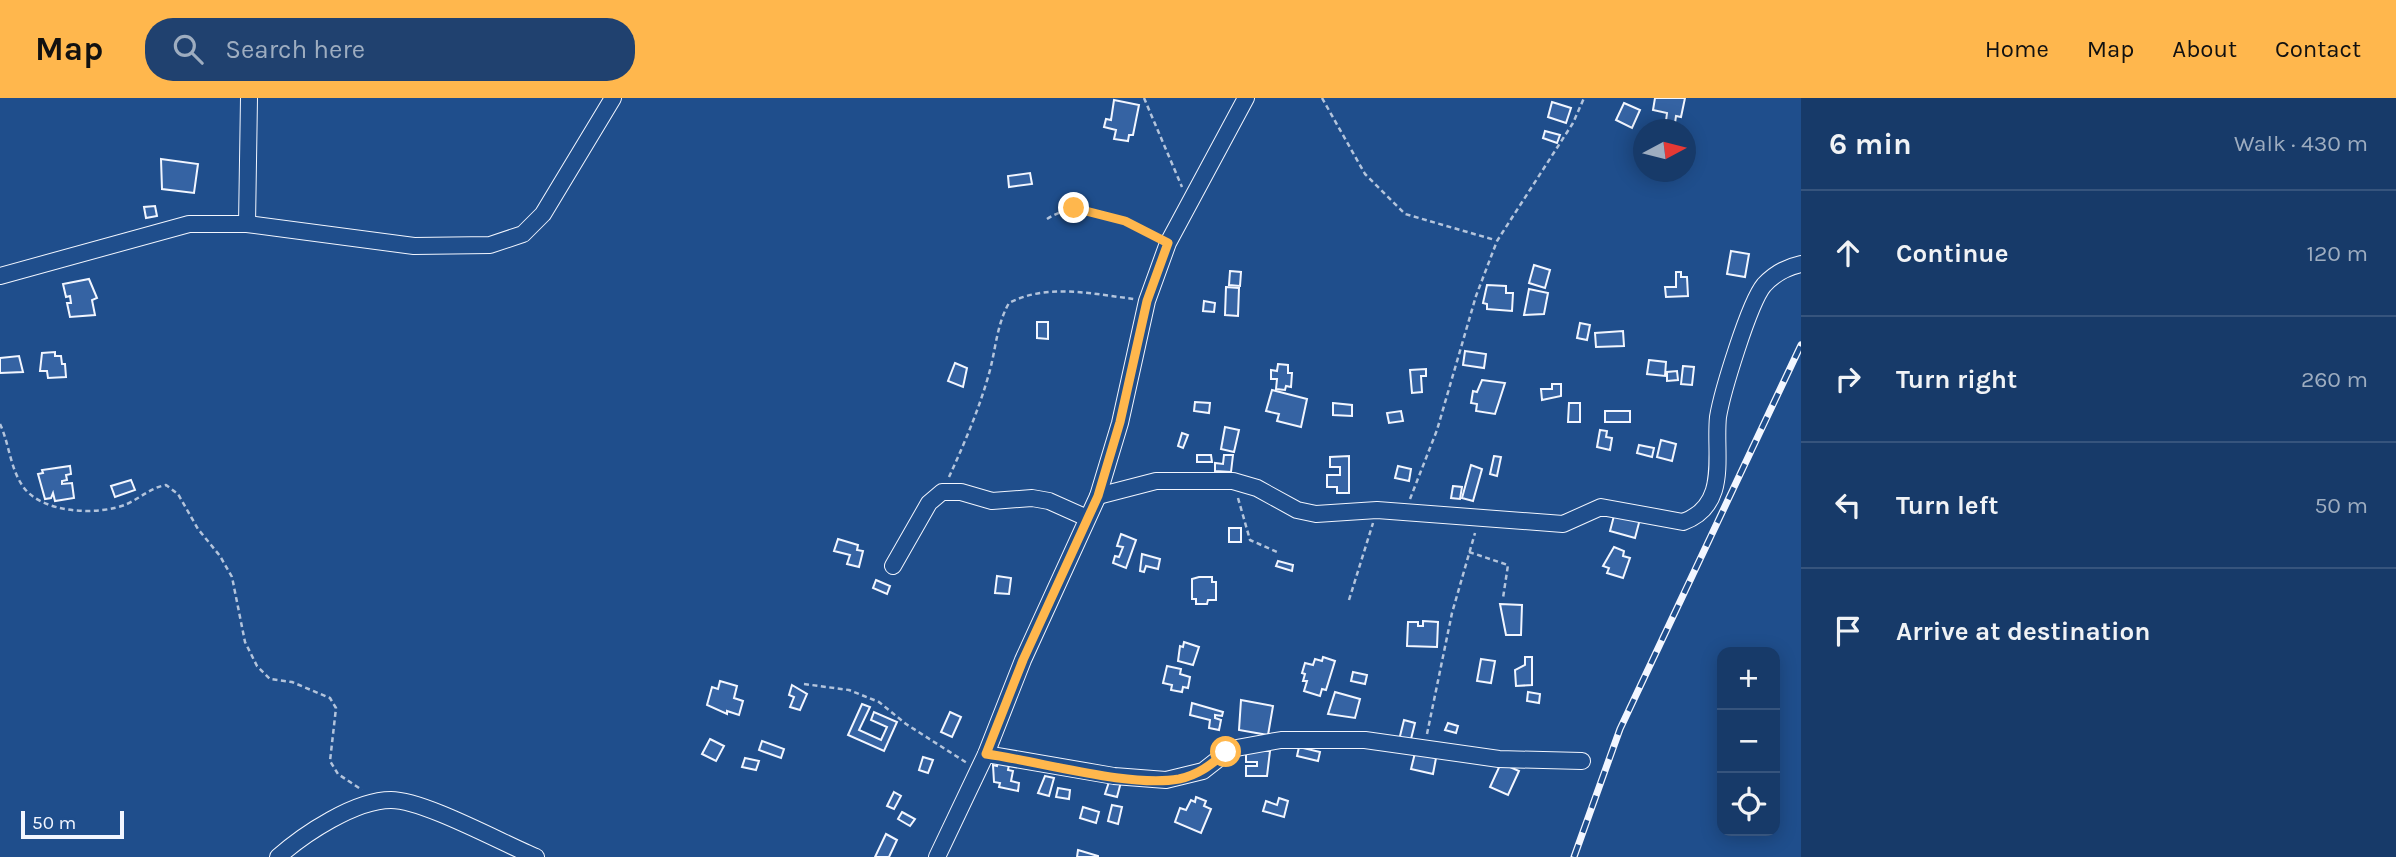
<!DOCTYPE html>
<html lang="en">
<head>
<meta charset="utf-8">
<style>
  body { margin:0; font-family:Karla,sans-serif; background:#20416f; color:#f1f3f6 }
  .controls { position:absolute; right:21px; bottom:21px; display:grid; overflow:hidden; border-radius:14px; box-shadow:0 4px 18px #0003 }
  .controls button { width:63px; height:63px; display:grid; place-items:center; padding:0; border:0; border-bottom:2px solid #36547d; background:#173a69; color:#f1f3f6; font:35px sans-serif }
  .compass { position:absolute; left:1633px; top:21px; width:63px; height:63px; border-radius:50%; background:#173a69; box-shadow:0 4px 18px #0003; rotate:83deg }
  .scale { position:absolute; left:21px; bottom:18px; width:103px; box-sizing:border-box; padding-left:7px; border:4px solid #f2f6ff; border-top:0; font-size:19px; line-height:24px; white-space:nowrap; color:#f2f6ff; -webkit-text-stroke:5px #1f4e8c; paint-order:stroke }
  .stop { position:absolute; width:21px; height:21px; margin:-16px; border:5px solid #ffb74d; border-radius:50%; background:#fff }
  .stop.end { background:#ffb74d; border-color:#fff; box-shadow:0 2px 7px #0008 }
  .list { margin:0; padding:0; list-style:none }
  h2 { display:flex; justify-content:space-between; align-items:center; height:91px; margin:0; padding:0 28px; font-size:30px }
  h2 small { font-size:23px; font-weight:400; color:#9eadc0 }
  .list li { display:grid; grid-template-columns:46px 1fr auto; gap:21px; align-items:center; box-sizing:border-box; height:126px; padding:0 28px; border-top:2px solid #36547d }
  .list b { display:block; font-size:26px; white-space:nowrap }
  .list em { font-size:23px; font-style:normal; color:#9eadc0 }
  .icon { flex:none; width:38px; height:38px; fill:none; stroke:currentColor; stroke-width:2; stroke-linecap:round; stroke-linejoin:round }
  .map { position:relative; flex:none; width:1801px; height:759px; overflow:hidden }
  header { display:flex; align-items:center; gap:42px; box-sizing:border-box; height:98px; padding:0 35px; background:#ffb74d; color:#111 }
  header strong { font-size:33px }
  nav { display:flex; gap:38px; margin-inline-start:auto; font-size:24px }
  .search { width:490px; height:63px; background:#20416f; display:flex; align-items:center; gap:18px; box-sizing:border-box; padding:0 24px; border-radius:28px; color:#9eadc0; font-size:26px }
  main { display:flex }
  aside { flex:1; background:#173a69 }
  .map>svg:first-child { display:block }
  .building { fill:#3563a3; stroke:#f2f6ff; stroke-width:2 }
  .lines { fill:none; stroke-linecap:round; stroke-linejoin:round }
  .minor-casing { stroke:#f2f6ff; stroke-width:18 }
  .path { stroke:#b3c4dc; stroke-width:2.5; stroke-dasharray:5 3.5; stroke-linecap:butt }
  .minor { stroke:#1f4e8c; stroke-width:16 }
  .rail-casing { stroke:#f2f6ff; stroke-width:7 }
  .rail { stroke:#1f4e8c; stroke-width:4.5; stroke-dasharray:13; stroke-linecap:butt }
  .route { stroke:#ffb74d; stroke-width:9 }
</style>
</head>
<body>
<header>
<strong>Map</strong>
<div class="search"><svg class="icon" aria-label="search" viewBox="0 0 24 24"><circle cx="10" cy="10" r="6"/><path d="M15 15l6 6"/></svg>Search here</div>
<nav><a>Home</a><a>Map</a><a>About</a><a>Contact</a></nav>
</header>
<main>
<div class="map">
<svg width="1801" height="759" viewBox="0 0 1801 759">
  <rect width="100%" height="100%" fill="#1f4e8c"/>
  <!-- building -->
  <g class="building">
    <polygon points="1655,0 1685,0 1681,19 1676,18 1675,25 1666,23 1667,15 1653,12"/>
    <polygon points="1114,2 1139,7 1133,37 1129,37 1128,43 1114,41 1116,32 1104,29 1106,21 1111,22"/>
    <polygon points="1552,4 1571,10 1566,25 1548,19"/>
    <polygon points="1624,5 1640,12 1632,30 1616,22"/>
    <polygon points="1545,33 1560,37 1557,45 1543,40"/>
    <polygon points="161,61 198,66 194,95 162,91"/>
    <polygon points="1030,75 1032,86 1009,89 1008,78"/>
    <polygon points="155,108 157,118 146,120 144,109"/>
    <polygon points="1731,153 1749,156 1745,179 1727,176"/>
    <polygon points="1534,167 1550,172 1545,190 1529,185"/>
    <polygon points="1230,173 1241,174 1240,188 1229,187"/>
    <polygon points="1676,174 1681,174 1681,179 1687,179 1688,198 1666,199 1665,189 1676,189"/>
    <polygon points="89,181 97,200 92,202 95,217 70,219 67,205 71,205 70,198 66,199 63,186"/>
    <polygon points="1487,187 1506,188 1506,195 1513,195 1512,213 1487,211 1487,206 1483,205"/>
    <polygon points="1226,189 1239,190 1238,218 1225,217"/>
    <polygon points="1529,191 1548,195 1544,216 1524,217"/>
    <polygon points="1204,203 1215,205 1214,214 1203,213"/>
    <polygon points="1037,224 1048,224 1048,241 1037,240"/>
    <polygon points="1580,225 1590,227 1587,242 1577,240"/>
    <polygon points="1623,233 1624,248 1596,249 1595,235"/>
    <polygon points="1465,253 1486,256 1484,270 1463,267"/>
    <polygon points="55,254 55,258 61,258 62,266 65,266 66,279 48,280 47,273 40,273 42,255"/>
    <polygon points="19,258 23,274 0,275 0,260"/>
    <polygon points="1649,262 1666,264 1665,278 1647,276"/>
    <polygon points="955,265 967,270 963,289 948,283"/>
    <polygon points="1278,266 1288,267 1288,275 1292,275 1291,289 1286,288 1285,292 1276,291 1277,281 1271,281 1271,272 1277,273"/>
    <polygon points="1683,268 1694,269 1692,287 1681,286"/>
    <polygon points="1426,271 1426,278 1421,278 1422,294 1412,295 1410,272"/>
    <polygon points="1677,273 1678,282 1667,283 1667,274"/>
    <polygon points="1482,282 1505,285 1495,316 1476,313 1477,306 1471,305 1473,293 1477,294"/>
    <polygon points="1552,286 1561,286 1561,298 1542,302 1541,291 1552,291"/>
    <polygon points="1272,292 1307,301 1301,329 1277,323 1279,316 1266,313"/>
    <polygon points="1195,304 1210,305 1209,315 1194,313"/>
    <polygon points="1333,305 1352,307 1352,318 1333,317"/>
    <polygon points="1569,305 1580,305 1580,324 1568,324"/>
    <polygon points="1401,313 1403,323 1389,325 1387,315"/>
    <rect x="1605" y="313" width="25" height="11"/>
    <polygon points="1225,329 1239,332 1234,354 1221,351"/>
    <polygon points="1600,332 1607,333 1606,339 1612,340 1610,352 1597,349"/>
    <polygon points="1182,335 1188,337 1183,350 1178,348"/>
    <polygon points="1661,342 1676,346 1672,363 1657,359"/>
    <polygon points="1639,347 1654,350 1652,359 1637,355"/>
    <polygon points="1197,357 1211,357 1212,364 1197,364"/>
    <polygon points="1224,357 1233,357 1231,374 1215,373 1215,365 1223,366"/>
    <polygon points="1349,358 1349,395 1337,395 1337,389 1327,389 1327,377 1340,377 1340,369 1330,369 1330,359"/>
    <polygon points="1494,358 1501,359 1497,378 1490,376"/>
    <polygon points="1471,367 1482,371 1473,403 1462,400"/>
    <polygon points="70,368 71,376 66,377 67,382 62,383 62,386 72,385 74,400 55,403 53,395 51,400 45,401 38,376 43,375 42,372"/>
    <polygon points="1398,368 1411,371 1409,383 1395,380"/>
    <polygon points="131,382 135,392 115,399 111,388"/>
    <polygon points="1453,388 1462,389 1460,401 1451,400"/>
    <polygon points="1615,414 1640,421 1635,440 1610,433"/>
    <rect x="1229" y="430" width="12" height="14"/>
    <polygon points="1121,436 1136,442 1126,470 1113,465 1115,458 1119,459 1123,449 1117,448"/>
    <polygon points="838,441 858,447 857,452 863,453 859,469 847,466 850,457 834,453"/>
    <polygon points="1614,449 1624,453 1623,458 1630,460 1623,480 1607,475 1609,470 1603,468"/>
    <polygon points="1142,456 1160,461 1158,471 1146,468 1144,474 1140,473"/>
    <polygon points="1278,463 1293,467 1292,473 1276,468"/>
    <polygon points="997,478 1011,480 1009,496 995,495"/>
    <polygon points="1199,479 1212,479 1212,484 1216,484 1216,502 1208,502 1207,506 1196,506 1196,501 1192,501 1192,481"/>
    <polygon points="876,482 890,488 887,496 873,490"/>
    <polygon points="1500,506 1522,507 1521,537 1506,537"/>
    <polygon points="1423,523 1438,524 1437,549 1407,548 1408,524 1418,524 1418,528 1423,528"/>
    <polygon points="1184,544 1199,549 1193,567 1178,563 1180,548 1183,549"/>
    <polygon points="1323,559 1335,563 1326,592 1322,591 1320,598 1304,593 1307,583 1303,583 1305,576 1302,575 1305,565 1313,567 1315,561 1322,563"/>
    <polygon points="1525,559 1532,559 1532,587 1516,588 1515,572 1525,567"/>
    <polygon points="1481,561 1495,563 1491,585 1477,583"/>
    <polygon points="1167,568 1181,571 1180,576 1190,579 1188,590 1183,589 1182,594 1171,592 1172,587 1163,585"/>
    <polygon points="1353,574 1367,577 1365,586 1351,583"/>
    <polygon points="720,583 737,588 734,600 743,603 739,617 727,613 727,616 707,607 712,589 718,591"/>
    <polygon points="792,587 807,596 800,612 790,609 794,599 789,597"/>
    <polygon points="1335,594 1360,601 1355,620 1328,616"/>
    <polygon points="1528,594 1540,596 1539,605 1527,603"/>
    <polygon points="1241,602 1273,608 1268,637 1239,632"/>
    <polygon points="1192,605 1223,614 1222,618 1215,617 1215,620 1221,622 1219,632 1209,630 1210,622 1190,617"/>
    <polygon points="862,606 870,609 859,632 881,642 887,629 871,622 874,614 897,624 884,653 848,637"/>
    <polygon points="950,614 961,619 952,639 941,634"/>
    <polygon points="1404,622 1415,625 1410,645 1399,642"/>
    <polygon points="1448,625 1458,628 1456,635 1445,632"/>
    <polygon points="710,641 724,648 716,663 702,656"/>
    <polygon points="762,643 784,651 781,660 759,652"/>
    <polygon points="1299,649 1320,654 1318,663 1297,658"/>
    <polygon points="1246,653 1270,653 1267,678 1246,678 1246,668 1257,668 1257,664 1246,664"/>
    <polygon points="1415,655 1436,660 1433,676 1411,671"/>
    <polygon points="923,659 933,662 928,675 919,672"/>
    <polygon points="745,660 759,663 756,672 742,669"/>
    <polygon points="999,660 1010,662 1008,672 1013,673 1011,683 1019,685 1018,693 999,689 1000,685 994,684 993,667 997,668"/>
    <polygon points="1501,665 1519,673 1508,697 1490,689"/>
    <polygon points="1045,678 1054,680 1049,698 1038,695"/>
    <polygon points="1110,681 1121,684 1117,699 1105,696"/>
    <polygon points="1058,690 1070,692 1069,701 1056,699"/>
    <polygon points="894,694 901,698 894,711 887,708"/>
    <polygon points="1196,699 1206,703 1204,708 1211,711 1201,735 1175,724 1180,710 1186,712 1191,702 1195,704"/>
    <polygon points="1279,700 1288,703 1284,719 1263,713 1266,703 1277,707"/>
    <polygon points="1112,707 1122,709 1118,726 1108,723"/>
    <polygon points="1083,709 1099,714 1096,725 1080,720"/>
    <polygon points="902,714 915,721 910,728 898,721"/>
    <polygon points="886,736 897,742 889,759 875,759"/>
    <polygon points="1078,752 1098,758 1098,759 1077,759"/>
  </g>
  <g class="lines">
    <defs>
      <g id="minor">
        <polyline points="247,126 249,0"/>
        <polyline points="0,178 189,126 247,126 414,148 490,147 523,136 543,116 613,0"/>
        <path d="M1098 398 1156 383H1233L1257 390 1297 412 1316 416 1377 412 1563 426 1601 409 1683 424C1730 407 1714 356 1718 319 1722 295 1749 205 1764 187 1774 176 1787 169 1801 166"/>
        <polyline points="893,468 929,405 942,394 961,394 992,403 1032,400 1049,403 1087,420"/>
        <polyline points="986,656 1114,678 1166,682 1203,673 1231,651 1281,642 1365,642 1499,661 1582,663"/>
        <path d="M278 759C304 736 355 702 391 702 424 702 502 745 536 759"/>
        <polyline points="937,759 986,656 1023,562 1098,398 1120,325 1147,203 1168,145 1246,0"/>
      </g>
    </defs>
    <!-- minor casing -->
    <use href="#minor" class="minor-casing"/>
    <!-- path -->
    <g class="path">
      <polyline points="1144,0 1182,89"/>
      <polyline points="1322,0 1365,76 1405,116 1495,142"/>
      <path d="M1047 121C1082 98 1122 121 1155 138"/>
      <path d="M0 326C9 345 10 369 22 387 40 416 99 418 127 406 142 399 150 390 166 387L178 396 198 431 220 458 232 479 245 544 257 568 270 581 292 584 330 600 336 610 330 663 338 676 362 692"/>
      <path d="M949 379C965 344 980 309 990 272 996 249 997 226 1009 205 1047 185 1093 196 1134 201"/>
      <polyline points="1238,400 1250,442 1277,454"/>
      <polyline points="1410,401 1437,332 1476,198 1497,143 1573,25 1584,0"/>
      <polyline points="1469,454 1508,467 1503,500"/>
      <polyline points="1349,502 1373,425"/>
      <polyline points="804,586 849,592 879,604 906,626 967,665"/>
      <polyline points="1427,636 1452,515 1475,435"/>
    </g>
    <!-- minor -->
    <use href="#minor" class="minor"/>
    <defs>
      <polyline id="rail" points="1574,759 1620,631 1801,247"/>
    </defs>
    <!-- rail casing -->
    <use href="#rail" class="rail-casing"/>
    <!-- rail -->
    <use href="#rail" class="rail"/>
  </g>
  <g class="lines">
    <!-- route -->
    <path class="route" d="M1074 110 1125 123 1168 145 1147 203 1120 324 1098 398 1023 562 986 656C1039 663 1129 690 1179 681 1198 677 1211 667 1226 654"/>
  </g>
</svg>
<div class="controls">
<button>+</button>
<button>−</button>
<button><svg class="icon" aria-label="locate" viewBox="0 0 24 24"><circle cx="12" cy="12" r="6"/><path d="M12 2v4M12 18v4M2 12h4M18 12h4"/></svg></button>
</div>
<svg class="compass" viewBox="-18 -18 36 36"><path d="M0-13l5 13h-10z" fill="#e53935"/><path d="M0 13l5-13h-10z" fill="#9eadc0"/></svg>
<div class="scale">50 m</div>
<div class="stop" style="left:1226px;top:654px"></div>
<div class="stop end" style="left:1074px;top:110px"></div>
</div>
<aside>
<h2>6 min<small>Walk · 430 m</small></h2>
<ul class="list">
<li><svg class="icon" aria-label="ahead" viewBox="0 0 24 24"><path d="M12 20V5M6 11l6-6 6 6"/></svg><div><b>Continue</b></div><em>120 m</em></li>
<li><svg class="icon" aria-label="right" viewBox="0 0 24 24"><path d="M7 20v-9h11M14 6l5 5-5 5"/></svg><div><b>Turn right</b></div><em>260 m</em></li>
<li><svg class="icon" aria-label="left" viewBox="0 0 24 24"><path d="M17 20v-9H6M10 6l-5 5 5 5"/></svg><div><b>Turn left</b></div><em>50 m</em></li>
<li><svg class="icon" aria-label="arrive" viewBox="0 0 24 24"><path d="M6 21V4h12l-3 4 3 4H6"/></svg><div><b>Arrive at destination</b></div></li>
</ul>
</aside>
</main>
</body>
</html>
